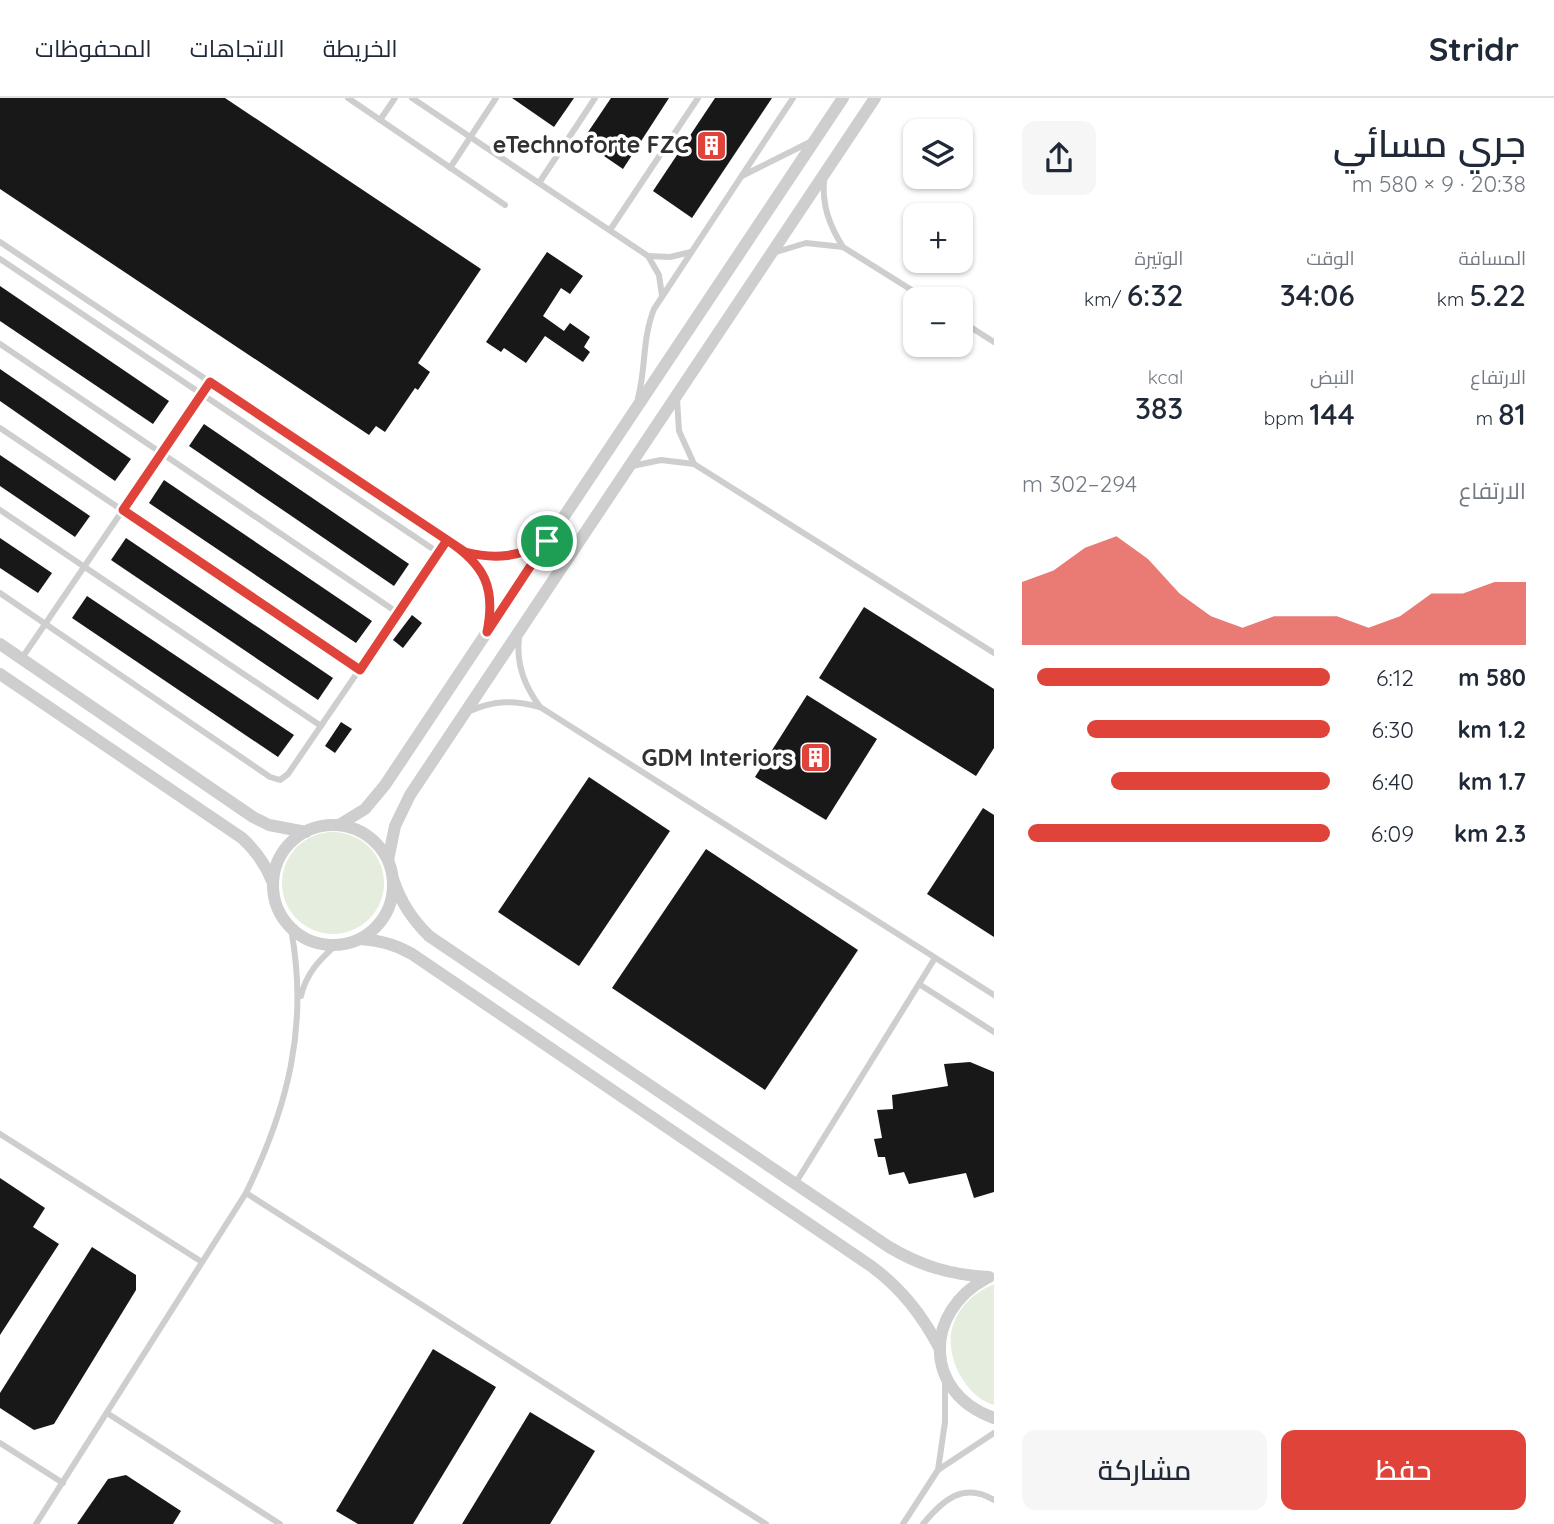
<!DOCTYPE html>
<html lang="ar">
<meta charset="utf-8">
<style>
:root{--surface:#fff;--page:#f6f6f7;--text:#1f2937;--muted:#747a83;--line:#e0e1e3;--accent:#e0433a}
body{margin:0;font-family:Quicksand,Cairo,sans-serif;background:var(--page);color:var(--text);direction:rtl;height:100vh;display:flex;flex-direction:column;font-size:26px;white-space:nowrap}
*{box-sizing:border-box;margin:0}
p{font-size:23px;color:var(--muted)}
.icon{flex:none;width:38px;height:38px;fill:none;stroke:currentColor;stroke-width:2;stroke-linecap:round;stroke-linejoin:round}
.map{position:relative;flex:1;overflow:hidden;direction:ltr}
.details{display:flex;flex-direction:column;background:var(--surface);width:560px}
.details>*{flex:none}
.controls{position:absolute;left:903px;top:21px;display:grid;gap:14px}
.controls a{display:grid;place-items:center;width:70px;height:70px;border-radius:14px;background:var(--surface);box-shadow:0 2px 5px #0004;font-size:35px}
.pin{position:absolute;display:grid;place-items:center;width:60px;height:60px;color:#fff;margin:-30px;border:4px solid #fff;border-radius:50%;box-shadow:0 2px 7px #0007}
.round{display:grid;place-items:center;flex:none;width:74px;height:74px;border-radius:14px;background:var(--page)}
.headline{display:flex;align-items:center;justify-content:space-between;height:119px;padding:0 28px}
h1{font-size:38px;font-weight:600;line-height:52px}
.stats{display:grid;grid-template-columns:repeat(3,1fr);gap:10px;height:119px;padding:7px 28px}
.stats div{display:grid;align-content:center}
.stats b{font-size:30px;font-weight:600}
.stats small{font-size:19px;font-weight:400}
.stats p{font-size:19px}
.chart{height:196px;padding:14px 28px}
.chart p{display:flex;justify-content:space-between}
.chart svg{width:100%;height:126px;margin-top:7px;fill:var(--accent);opacity:.7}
.action{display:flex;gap:14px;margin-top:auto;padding:14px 28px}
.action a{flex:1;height:80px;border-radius:14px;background:var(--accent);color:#fff;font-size:28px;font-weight:600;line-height:80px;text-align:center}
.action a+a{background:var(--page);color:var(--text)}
ul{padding:0 28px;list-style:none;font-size:23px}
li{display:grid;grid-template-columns:112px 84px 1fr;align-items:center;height:52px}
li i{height:18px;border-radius:9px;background:var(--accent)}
header{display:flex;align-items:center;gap:42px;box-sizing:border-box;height:98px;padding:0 35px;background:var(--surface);border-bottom:2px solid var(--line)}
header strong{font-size:33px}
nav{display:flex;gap:38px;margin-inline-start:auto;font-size:24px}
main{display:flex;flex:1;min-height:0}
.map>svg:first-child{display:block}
.green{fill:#e5eddf}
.building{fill:#181818}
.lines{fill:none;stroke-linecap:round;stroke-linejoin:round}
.service{stroke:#cecece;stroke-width:6}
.minor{stroke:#cecece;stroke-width:12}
.route-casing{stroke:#fff;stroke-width:14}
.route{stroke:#e0433a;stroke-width:9}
.labels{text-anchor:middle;stroke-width:7;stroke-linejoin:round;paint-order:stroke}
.poi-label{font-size:23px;font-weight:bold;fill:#313131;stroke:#fff;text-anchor:end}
</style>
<header>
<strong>Stridr</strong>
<nav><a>الخريطة</a><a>الاتجاهات</a><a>المحفوظات</a></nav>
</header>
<main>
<section class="details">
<div class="headline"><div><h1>جري مسائي</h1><p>20:38 · 9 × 580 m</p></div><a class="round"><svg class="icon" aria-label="share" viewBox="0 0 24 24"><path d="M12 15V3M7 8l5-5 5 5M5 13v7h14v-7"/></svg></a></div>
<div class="stats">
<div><p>المسافة</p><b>5.22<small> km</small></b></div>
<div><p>الوقت</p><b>34:06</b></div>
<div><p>الوتيرة</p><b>6:32<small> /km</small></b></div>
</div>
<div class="stats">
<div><p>الارتفاع</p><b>81<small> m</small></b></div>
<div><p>النبض</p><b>144<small> bpm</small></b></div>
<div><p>kcal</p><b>383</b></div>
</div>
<div class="chart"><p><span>الارتفاع</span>294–302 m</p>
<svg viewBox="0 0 160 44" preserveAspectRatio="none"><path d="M0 44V22L10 18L20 10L30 6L40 14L50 26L60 34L70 38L80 34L90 34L100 34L110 38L120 34L130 26L140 26L150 22L160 22V44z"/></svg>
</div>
<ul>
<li><b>580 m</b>6:12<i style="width:95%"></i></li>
<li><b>1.2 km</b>6:30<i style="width:79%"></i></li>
<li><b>1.7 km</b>6:40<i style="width:71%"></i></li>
<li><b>2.3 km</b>6:09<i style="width:98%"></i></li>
</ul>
<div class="action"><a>حفظ</a><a>مشاركة</a></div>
</section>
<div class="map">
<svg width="994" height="1426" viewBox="0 0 994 1426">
<rect width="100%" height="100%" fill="#fff"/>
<g class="green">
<circle cx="333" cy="785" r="51"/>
<path d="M994,1186V1307C965,1299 943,1256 953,1227C960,1207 975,1194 994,1186Z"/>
</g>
<g class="building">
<path d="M0,0H225L481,171L418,265L430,274L418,292L415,290L385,334L376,328L369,337L0,91Z"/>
<path d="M512,0H574L554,29Z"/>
<path d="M611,0H669L623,71L582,43Z"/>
<path d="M715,0H772L692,120L653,93Z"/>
<path d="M547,154L583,178L570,196L561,190L543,218L564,233L570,225L590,239L584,249L590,254L583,264L545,238L526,265L504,250L501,254L486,244Z"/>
<path d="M0,188L169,303L153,326L0,223Z"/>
<path d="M0,271L131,361L115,383L0,303Z"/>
<path d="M204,326L409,466L394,488L189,348Z"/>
<path d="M0,357L90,418L75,439L0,388Z"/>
<path d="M164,382L372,523L356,545L149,405Z"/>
<path d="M0,440L52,475L38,495L0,470Z"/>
<path d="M126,440L333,580L318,602L111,462Z"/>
<path d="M87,498L294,637L278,659L72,520Z"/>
<path d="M864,509L994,591V650L976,678L819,580Z"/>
<path d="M412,517L422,525L403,550L393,542Z"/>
<path d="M807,597L877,641L826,722L755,679Z"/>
<path d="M341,624L352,631L335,655L325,648Z"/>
<path d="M589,679L670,733L579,868L498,814Z"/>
<path d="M983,710L994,717V839L927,796Z"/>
<path d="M706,751L858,852L765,992L612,890Z"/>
<path d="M970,964L994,974V1094L974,1100L966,1075L909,1086L904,1074L889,1077L885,1059H878L874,1041L882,1040L877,1012L893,1011L892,997L948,988L944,966Z"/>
<path d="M0,1080L45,1110L33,1129L59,1146L0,1237Z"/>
<path d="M92,1149L136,1177V1192L54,1326L34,1332L0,1310V1295Z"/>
<path d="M433,1251L496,1289L413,1426H358L336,1413Z"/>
<path d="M530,1314L595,1353L550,1426H462Z"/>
<path d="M126,1377L181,1413L173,1426H77L108,1381Z"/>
</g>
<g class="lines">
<g class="service">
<path d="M348,0L505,107"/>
<path d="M412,0L648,158L659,177L662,198"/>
<path d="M380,22L395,0"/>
<path d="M450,70L496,0"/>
<path d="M742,78L810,44"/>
<path d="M824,82C822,107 829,127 843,149"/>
<path d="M539,85L595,0"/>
<path d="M610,132L698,0"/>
<path d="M0,144L465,454C484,475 495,496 488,526"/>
<path d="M773,155L806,145L843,149L926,201"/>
<path d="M648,158L670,159L691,154"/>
<path d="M0,161L439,455"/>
<path d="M961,223L994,244"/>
<path d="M0,246L398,515"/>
<path d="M638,300C646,271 642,241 654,211L793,0"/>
<path d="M677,301L679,333L694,366"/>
<path d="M0,330L360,572"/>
<path d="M632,368L661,362L694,366L994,555"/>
<path d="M0,412L321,628"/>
<path d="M466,454C494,461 517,460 543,446"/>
<path d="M0,495L270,679L280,682L288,676L448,442"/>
<path d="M519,539C516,566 524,587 540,609"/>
<path d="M22,560L210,284"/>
<path d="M470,613C494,602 515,602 540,609L994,897"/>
<path d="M919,886L994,934"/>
<path d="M301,898C306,876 319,862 335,848"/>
<path d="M0,1036L202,1164"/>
<path d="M795,1086L935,860"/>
<path d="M246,1095L766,1426"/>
<path d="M107,1315L280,1426"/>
<path d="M0,1345L63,1385"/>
<path d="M938,1372L994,1335"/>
<path d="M36,1426L246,1095C288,1009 309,927 291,831"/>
<path d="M903,1426L938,1372L945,1324V1282"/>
<path d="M923,1426C942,1403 963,1383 994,1402"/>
</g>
<g class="minor">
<path d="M0,546L253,719L269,727L306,734"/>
<path d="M0,576L242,740C256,753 265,765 272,783"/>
<path d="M339,727L365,711L385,687L843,0"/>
<circle cx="333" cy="787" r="60"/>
<path d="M388,762L395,728L410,697L875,0"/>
<path d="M393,781C401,804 411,820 429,838L889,1149C921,1168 951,1177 989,1179"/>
<path d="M360,841C380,842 395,846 412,856L871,1168C902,1191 922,1217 940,1251"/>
<path d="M987,1180C923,1214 923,1295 994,1320"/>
</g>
</g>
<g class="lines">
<defs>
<path id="route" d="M547,443C519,459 496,462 465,454L210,284L123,412L360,572L447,442C485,467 496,490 487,534L547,443"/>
</defs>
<use href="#route" class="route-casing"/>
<use href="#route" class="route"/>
</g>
<defs>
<symbol id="building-square" viewBox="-11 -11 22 22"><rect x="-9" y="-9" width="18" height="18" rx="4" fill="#e0433a" stroke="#fff"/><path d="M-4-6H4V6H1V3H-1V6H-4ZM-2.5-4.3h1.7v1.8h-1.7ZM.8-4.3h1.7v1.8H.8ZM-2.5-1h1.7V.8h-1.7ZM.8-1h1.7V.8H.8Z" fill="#fff"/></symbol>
</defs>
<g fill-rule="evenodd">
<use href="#building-square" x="694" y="30" width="35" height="35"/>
<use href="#building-square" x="798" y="642" width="35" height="35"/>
</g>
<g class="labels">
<g class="poi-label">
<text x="689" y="55">eTechnoforte FZC</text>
<text x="793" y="668">GDM Interiors</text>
</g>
</g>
</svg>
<div class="controls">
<a><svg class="icon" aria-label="layers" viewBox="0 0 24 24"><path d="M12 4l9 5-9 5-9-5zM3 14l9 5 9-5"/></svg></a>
<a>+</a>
<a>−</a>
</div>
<div class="pin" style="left:547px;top:443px;background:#1e9e55"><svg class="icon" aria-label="arrive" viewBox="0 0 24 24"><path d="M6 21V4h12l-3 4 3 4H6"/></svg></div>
</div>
</main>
